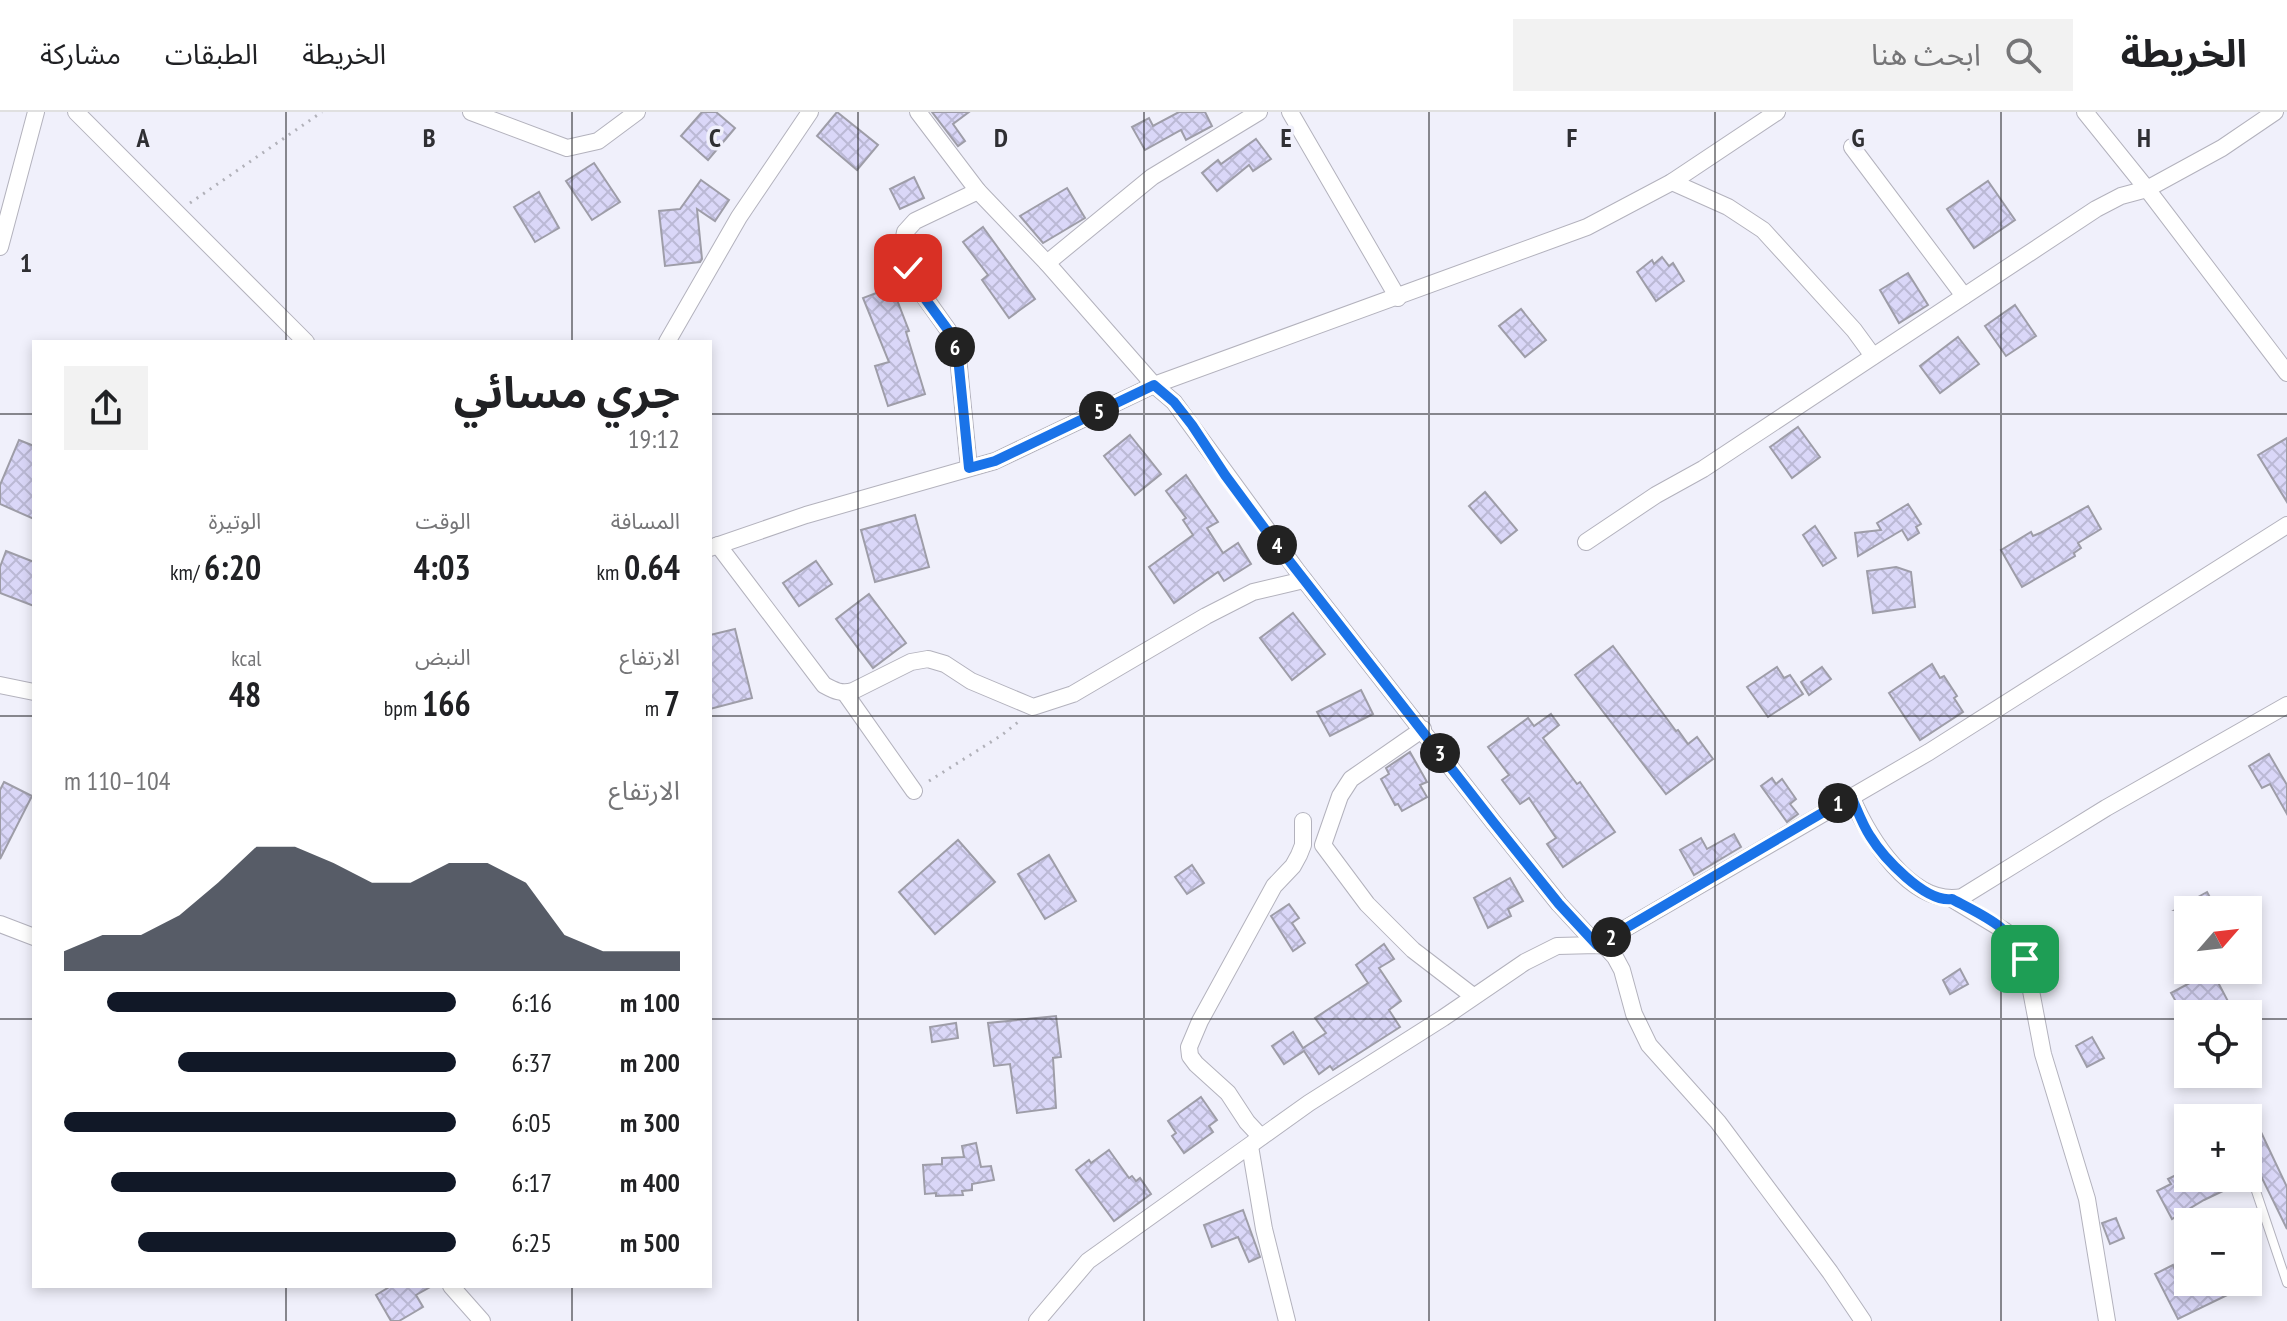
<!DOCTYPE html>
<html lang="ar">
<meta charset="utf-8">
<style>
:root{--surface:#fff;--page:#f2f2f2;--text:#202124;--muted:#757577;--line:#e0e0e0;--accent:#111827}
body{margin:0;font-family:"PT Sans Narrow","Noto Sans Arabic",sans-serif;background:var(--page);color:var(--text);direction:rtl;height:100vh;display:flex;flex-direction:column;font-size:30px;white-space:nowrap}
*{box-sizing:border-box;margin:0}
p{font-size:26px;color:var(--muted)}
.icon{flex:none;width:44px;height:44px;fill:none;stroke:currentColor;stroke-width:2;stroke-linecap:round;stroke-linejoin:round}
.map{position:relative;flex:1;overflow:hidden;direction:ltr}
.details{position:absolute;left:32px;top:228px;width:680px;height:948px;display:flex;flex-direction:column;background:var(--surface);border-radius:0px;box-shadow:0 4px 12px #0003;direction:rtl}
.details>*{flex:none}
.needle{width:52px;rotate:62deg}
.fabs{position:absolute;left:2174px;top:784px;display:grid;gap:16px}
.fabs a{display:grid;place-items:center;width:88px;height:88px;border-radius:0px;background:var(--surface);box-shadow:0 4px 12px #0003;font-size:40px}
.pin{position:absolute;display:grid;place-items:center;width:68px;height:68px;color:#fff;margin:-34px;border-radius:16px;box-shadow:0 4px 12px #0006}
.km{position:absolute;width:40px;height:40px;margin:-20px;border-radius:50%;background:#222;color:#fff;font-size:22px;line-height:40px;text-align:center}
.round{display:grid;place-items:center;flex:none;width:84px;height:84px;border-radius:0px;background:var(--page)}
.head{display:flex;align-items:center;justify-content:space-between;height:136px;padding:0 32px}
h1{font-size:44px;font-weight:700;line-height:60px}
.metrics{display:grid;grid-template-columns:repeat(3,1fr);gap:12px;height:136px;padding:8px 32px}
.metrics div{display:grid;align-content:center}
.metrics b{font-size:34px;font-weight:700}
.metrics small{font-size:22px;font-weight:400}
.metrics p{font-size:22px}
.chart{height:224px;padding:16px 32px}
.chart p{display:flex;justify-content:space-between}
.chart svg{width:100%;height:144px;margin-top:8px;fill:var(--accent);opacity:.7}
ul{padding:0 32px;list-style:none;font-size:26px}
li{display:grid;grid-template-columns:128px 96px 1fr;align-items:center;height:60px}
li i{height:20px;border-radius:10px;background:var(--accent)}
header{display:flex;align-items:center;gap:48px;box-sizing:border-box;height:112px;padding:0 40px;background:var(--surface);border-bottom:2px solid var(--line)}
header strong{font-size:38px}
nav{display:flex;gap:44px;margin-inline-start:auto;font-size:28px}
.search{width:560px;height:72px;background:var(--page);display:flex;align-items:center;gap:20px;box-sizing:border-box;padding:0 28px;border-radius:0px;color:var(--muted);font-size:30px}
.map>svg:first-child{display:block}
.building{fill:url(#building-cross-hatch);stroke:#9e9da8;stroke-width:2}
.lines{fill:none;stroke-linecap:round;stroke-linejoin:round}
.service-casing{stroke:#b3b2bd;stroke-width:10}
.minor-casing{stroke:#b3b2bd;stroke-width:18}
.path{stroke:#b1b1b9;stroke-width:3;stroke-dasharray:2 6;stroke-linecap:butt}
.service{stroke:#fff;stroke-width:8}
.minor{stroke:#fff;stroke-width:16}
.route-casing{stroke:#fff;stroke-width:16}
.route{stroke:#1a73e8;stroke-width:10}
.grid{fill:none;stroke:#2f2f33;stroke-width:2;stroke-opacity:0.55}
.grid-label{font-size:26px;text-anchor:middle;font-weight:bold;fill:#2f2f33;stroke:#f0f0fb;stroke-width:7;stroke-linejoin:round;paint-order:stroke}
</style>
<header>
<strong>الخريطة</strong>
<div class="search"><svg class="icon" aria-label="search" viewBox="0 0 24 24"><circle cx="10" cy="10" r="6"/><path d="M15 15l6 6"/></svg>ابحث هنا</div>
<nav><a>الخريطة</a><a>الطبقات</a><a>مشاركة</a></nav>
</header>
<div class="map">
<svg width="2287" height="1209" viewBox="0 0 2287 1209">
<defs>
<pattern id="building-cross-hatch" width="8" height="8" patternUnits="userSpaceOnUse" patternTransform="scale(2)"><rect width="8" height="8" fill="#dad7f8"/><path d="M0 0l8 8M0 8l8-8" fill="none" stroke="#bbb9d5"/></pattern>
</defs>
<rect width="100%" height="100%" fill="#f0f0fb"/>
<g class="building">
<path d="M702,0H716L735,16L708,48L681,24Z"/>
<path d="M837,0L878,33L857,58L817,24Z"/>
<path d="M932,0H969L953,12L965,29L958,34Z"/>
<path d="M1179,0H1205L1212,14L1186,28L1181,18L1145,38L1132,15L1149,6L1153,14Z"/>
<path d="M1256,27L1271,47L1253,59L1249,53L1217,79L1202,61L1218,48L1221,52Z"/>
<path d="M594,51L620,90L592,108L566,69Z"/>
<path d="M914,65L924,86L900,97L890,77Z"/>
<path d="M701,68L729,88L715,109L697,97L702,147L700,150L665,154L659,99L680,97Z"/>
<path d="M1988,69L2015,108L1974,136L1947,97Z"/>
<path d="M1067,76L1085,106L1043,131L1020,104Z"/>
<path d="M539,80L559,116L535,130L514,95Z"/>
<path d="M983,115L1035,187L1009,206L982,168L988,163L963,130Z"/>
<path d="M1662,145L1669,154L1673,151L1684,169L1656,189L1637,160L1652,148L1654,152Z"/>
<path d="M1908,161L1928,193L1899,211L1880,178Z"/>
<path d="M892,175L909,219L906,220L925,282L888,294L875,254L889,250L863,186Z"/>
<path d="M2015,193L2036,224L2006,244L1985,214Z"/>
<path d="M1521,197L1546,228L1525,245L1499,214Z"/>
<path d="M1958,225L1979,252L1940,281L1920,254Z"/>
<path d="M1798,315L1820,345L1792,366L1770,335Z"/>
<path d="M1130,323L1161,362L1135,383L1104,344Z"/>
<path d="M2287,326V390L2258,343Z"/>
<path d="M19,328L34,334V407L0,392V373Z"/>
<path d="M1186,363L1218,410L1207,416L1223,441L1238,431L1251,452L1224,469L1218,460L1174,491L1149,455L1193,423L1183,408L1186,406L1166,379Z"/>
<path d="M1485,380L1517,418L1501,431L1469,394Z"/>
<path d="M1908,392L1921,412L1916,415L1919,421L1908,428L1902,418L1858,444L1855,421L1881,418L1877,411Z"/>
<path d="M2088,394L2101,417L2078,431L2081,436L2074,441L2075,444L2022,475L2001,438L2031,420L2033,424L2040,421Z"/>
<path d="M915,403L929,455L875,470L861,418Z"/>
<path d="M1815,414L1836,446L1823,454L1803,423Z"/>
<path d="M6,439L34,450V494L0,481V455Z"/>
<path d="M816,449L832,472L799,494L783,471Z"/>
<path d="M1896,455L1911,460L1915,495L1873,501L1867,459Z"/>
<path d="M869,482L906,531L873,556L836,507Z"/>
<path d="M1293,501L1325,542L1292,568L1260,526Z"/>
<path d="M735,517L752,586L710,597V523Z"/>
<path d="M1613,534L1676,619L1678,618L1688,632L1697,625L1713,647L1666,682L1575,563Z"/>
<path d="M1932,552L1940,566L1944,564L1957,584L1954,586L1963,600L1920,628L1889,581Z"/>
<path d="M1777,555L1784,566L1790,563L1803,582L1768,605L1747,575Z"/>
<path d="M1822,555L1831,567L1809,583L1801,570Z"/>
<path d="M1361,578L1373,602L1330,624L1317,600Z"/>
<path d="M1551,602L1559,613L1543,626L1577,672L1580,670L1615,720L1563,755L1547,732L1556,726L1529,686L1520,692L1502,668L1509,663L1488,635L1528,606L1534,614Z"/>
<path d="M1410,640L1427,670L1420,673L1427,685L1402,699L1398,692L1395,693L1381,667L1389,662L1386,656Z"/>
<path d="M2269,642L2287,673V702L2270,672L2262,676L2249,654Z"/>
<path d="M1772,666L1776,672L1782,667L1796,687L1790,692L1798,702L1787,710L1761,674Z"/>
<path d="M4,670L32,684L0,747V678Z"/>
<path d="M1734,722L1741,735L1694,763L1680,738L1701,726L1707,737Z"/>
<path d="M958,728L995,770L935,822L899,780Z"/>
<path d="M1049,743L1076,789L1045,807L1018,762Z"/>
<path d="M1192,753L1204,771L1187,782L1175,765Z"/>
<path d="M1510,766L1523,789L1508,797L1511,804L1488,816L1474,786Z"/>
<path d="M2207,780L2217,798H2175Z"/>
<path d="M1289,792L1299,806L1292,811L1305,831L1293,839L1271,804Z"/>
<path d="M1384,832L1394,847L1379,856L1401,889L1389,898L1400,915L1333,958L1330,954L1319,962L1304,939L1284,952L1272,934L1293,920L1303,936L1326,921L1315,906L1368,871L1356,853Z"/>
<path d="M1960,857L1968,872L1950,882L1943,868Z"/>
<path d="M2212,859L2231,895L2218,902H2194L2192,897L2183,902L2171,881Z"/>
<path d="M1056,904L1061,945L1053,946L1056,996L1017,1001L1010,952L994,954L988,911Z"/>
<path d="M956,911L958,926L932,930L930,915Z"/>
<path d="M2092,925L2104,946L2087,955L2076,934Z"/>
<path d="M1201,985L1217,1008L1209,1014L1213,1020L1184,1041L1172,1024L1176,1021L1168,1009Z"/>
<path d="M2260,1018L2287,1075V1117L2261,1064L2248,1070V1067L2204,1088L2172,1107L2157,1079L2171,1072L2168,1067L2188,1057V1066H2248V1024Z"/>
<path d="M976,1031L981,1055L991,1054L994,1068L972,1072V1078L962,1079L963,1083L936,1084V1081L925,1082L923,1053L942,1052V1046L964,1045L962,1034Z"/>
<path d="M1109,1038L1129,1066L1132,1064L1136,1069L1140,1066L1151,1082L1114,1109L1076,1058L1089,1048L1091,1051Z"/>
<path d="M1243,1098L1260,1145L1249,1150L1238,1125L1212,1135L1204,1113Z"/>
<path d="M2116,1106L2124,1126L2110,1132L2102,1111Z"/>
<path d="M2173,1153L2176,1161L2188,1155V1170H2254L2178,1207L2155,1162Z"/>
<path d="M391,1174H432L416,1183L423,1195L399,1209H391L376,1183Z"/>
</g>
<g class="lines">
<defs>
<path id="service" d="M2255,1076L2287,1171"/>
<g id="minor">
<path d="M76,0L306,230"/>
<path d="M471,0L567,36L598,29L637,0"/>
<path d="M918,0L978,79L1047,151L1154,273L1174,290L1298,460L1494,711L1559,792L1597,833"/>
<path d="M1290,0L1398,186"/>
<path d="M2085,0L2147,77L2287,261"/>
<path d="M1852,35L1964,184"/>
<path d="M1672,70L1728,95L1763,118L1854,218L1873,244"/>
<path d="M0,135L36,0"/>
<path d="M1047,151L1152,65L1259,0"/>
<path d="M667,230L739,105L810,0"/>
<path d="M969,356L958,245L948,218L911,166L906,147L904,125L905,120L915,109L978,79"/>
<path d="M1586,430L1656,383L1703,357L2096,97L2121,84L2147,77L2222,36L2275,0"/>
<path d="M718,433L824,573C835,579 841,582 853,579L911,550L928,547L945,552L971,569L1033,595L1073,582L1206,504L1253,480L1304,468"/>
<path d="M710,436L806,403L995,349L1154,273L1587,115L1672,70L1777,0"/>
<path d="M0,573L34,580"/>
<path d="M845,581L914,679"/>
<path d="M1423,617L1351,667L1340,684L1323,733L1367,792L1413,838L1473,884"/>
<path d="M1851,684C1868,724 1910,795 1962,785L2106,696L2287,593"/>
<path d="M1952,787L2005,819L2017,829L2025,847L2043,942L2087,1087L2107,1209"/>
<path d="M0,812L34,825"/>
<path d="M1597,833L1929,640L2287,413"/>
<path d="M1261,1025L1247,1010L1228,981L1196,952L1190,944L1189,935L1200,909L1274,774L1293,754L1299,743L1303,733V709"/>
<path d="M1250,1034L1264,1117L1287,1209"/>
<path d="M451,1174L482,1209"/>
<path d="M1037,1209L1088,1149L1309,991L1443,906L1525,850L1557,834L1597,833L1605,834L1615,845L1622,858L1634,902L1649,933L1718,1010L1830,1160L1863,1209"/>
</g>
</defs>
<use href="#service" class="service-casing"/>
<use href="#minor" class="minor-casing"/>
<g class="path">
<path d="M190,91L322,0"/>
<path d="M929,669L1002,623L1022,607"/>
</g>
<use href="#service" class="service"/>
<use href="#minor" class="minor"/>
</g>
<g class="lines">
<defs>
<path id="route" d="M908,156L918,177L948,218L958,245L969,356L995,349L1154,273L1174,290L1192,313L1225,363L1273,428L1494,711L1559,792L1597,833L1851,684C1857,697 1862,712 1870,724C1883,745 1925,791 1952,787C1983,804 2009,813 2025,847"/>
</defs>
<use href="#route" class="route-casing"/>
<use href="#route" class="route"/>
</g>
<path class="grid" d="M286,0V230M572,0V230M858,0V1209M1144,0V1209M1429,0V1209M1715,0V1209M2001,0V1209M0,302H34M710,302H2287M0,604H34M710,604H2287M0,907H34M710,907H2188M2248,907H2287M286,1174V1209M572,1174V1209"/>
<g class="grid-label">
<text x="143" y="35">A</text>
<text x="429" y="35">B</text>
<text x="715" y="35">C</text>
<text x="1001" y="35">D</text>
<text x="1286" y="35">E</text>
<text x="1572" y="35">F</text>
<text x="1858" y="35">G</text>
<text x="2144" y="35">H</text>
<text x="26" y="160">1</text>
</g>
</svg>
<div class="fabs">
<a><svg class="needle" viewBox="-14 -14 28 28"><path d="M0-13l5 13h-10z" fill="#e53935"/><path d="M0 13l5-13h-10z" fill="#757577"/></svg></a>
<a><svg class="icon" aria-label="locate" viewBox="0 0 24 24"><circle cx="12" cy="12" r="6"/><path d="M12 2v4M12 18v4M2 12h4M18 12h4"/></svg></a>
<a>+</a>
<a>−</a>
</div>
<div class="pin" style="left:2025px;top:847px;background:#1e9e55"><svg class="icon" aria-label="arrive" viewBox="0 0 24 24"><path d="M6 21V4h12l-3 4 3 4H6"/></svg></div>
<div class="pin" style="left:908px;top:156px;background:#d93025"><svg class="icon" aria-label="check" viewBox="0 0 24 24"><path d="M5 12l5 5 9-10"/></svg></div>
<b class="km" style="left:1838px;top:691px">1</b>
<b class="km" style="left:1611px;top:825px">2</b>
<b class="km" style="left:1440px;top:641px">3</b>
<b class="km" style="left:1277px;top:433px">4</b>
<b class="km" style="left:1099px;top:299px">5</b>
<b class="km" style="left:955px;top:235px">6</b>
<section class="details">
<div class="head"><div><h1>جري مسائي</h1><p>19:12</p></div><a class="round"><svg class="icon" aria-label="share" viewBox="0 0 24 24"><path d="M12 15V3M7 8l5-5 5 5M5 13v7h14v-7"/></svg></a></div>
<div class="metrics">
<div><p>المسافة</p><b>0.64<small> km</small></b></div>
<div><p>الوقت</p><b>4:03</b></div>
<div><p>الوتيرة</p><b>6:20<small> /km</small></b></div>
</div>
<div class="metrics">
<div><p>الارتفاع</p><b>7<small> m</small></b></div>
<div><p>النبض</p><b>166<small> bpm</small></b></div>
<div><p>kcal</p><b>48</b></div>
</div>
<div class="chart"><p><span>الارتفاع</span>104–110 m</p>
<svg viewBox="0 0 160 44" preserveAspectRatio="none"><path d="M0 44V38L10 33L20 33L30 27L40 17L50 6L60 6L70 11L80 17L90 17L100 11L110 11L120 17L130 33L140 38L150 38L160 38V44z"/></svg>
</div>
<ul>
<li><b>100 m</b>6:16<i style="width:89%"></i></li>
<li><b>200 m</b>6:37<i style="width:71%"></i></li>
<li><b>300 m</b>6:05<i style="width:100%"></i></li>
<li><b>400 m</b>6:17<i style="width:88%"></i></li>
<li><b>500 m</b>6:25<i style="width:81%"></i></li>
</ul>
</section>
</div>
